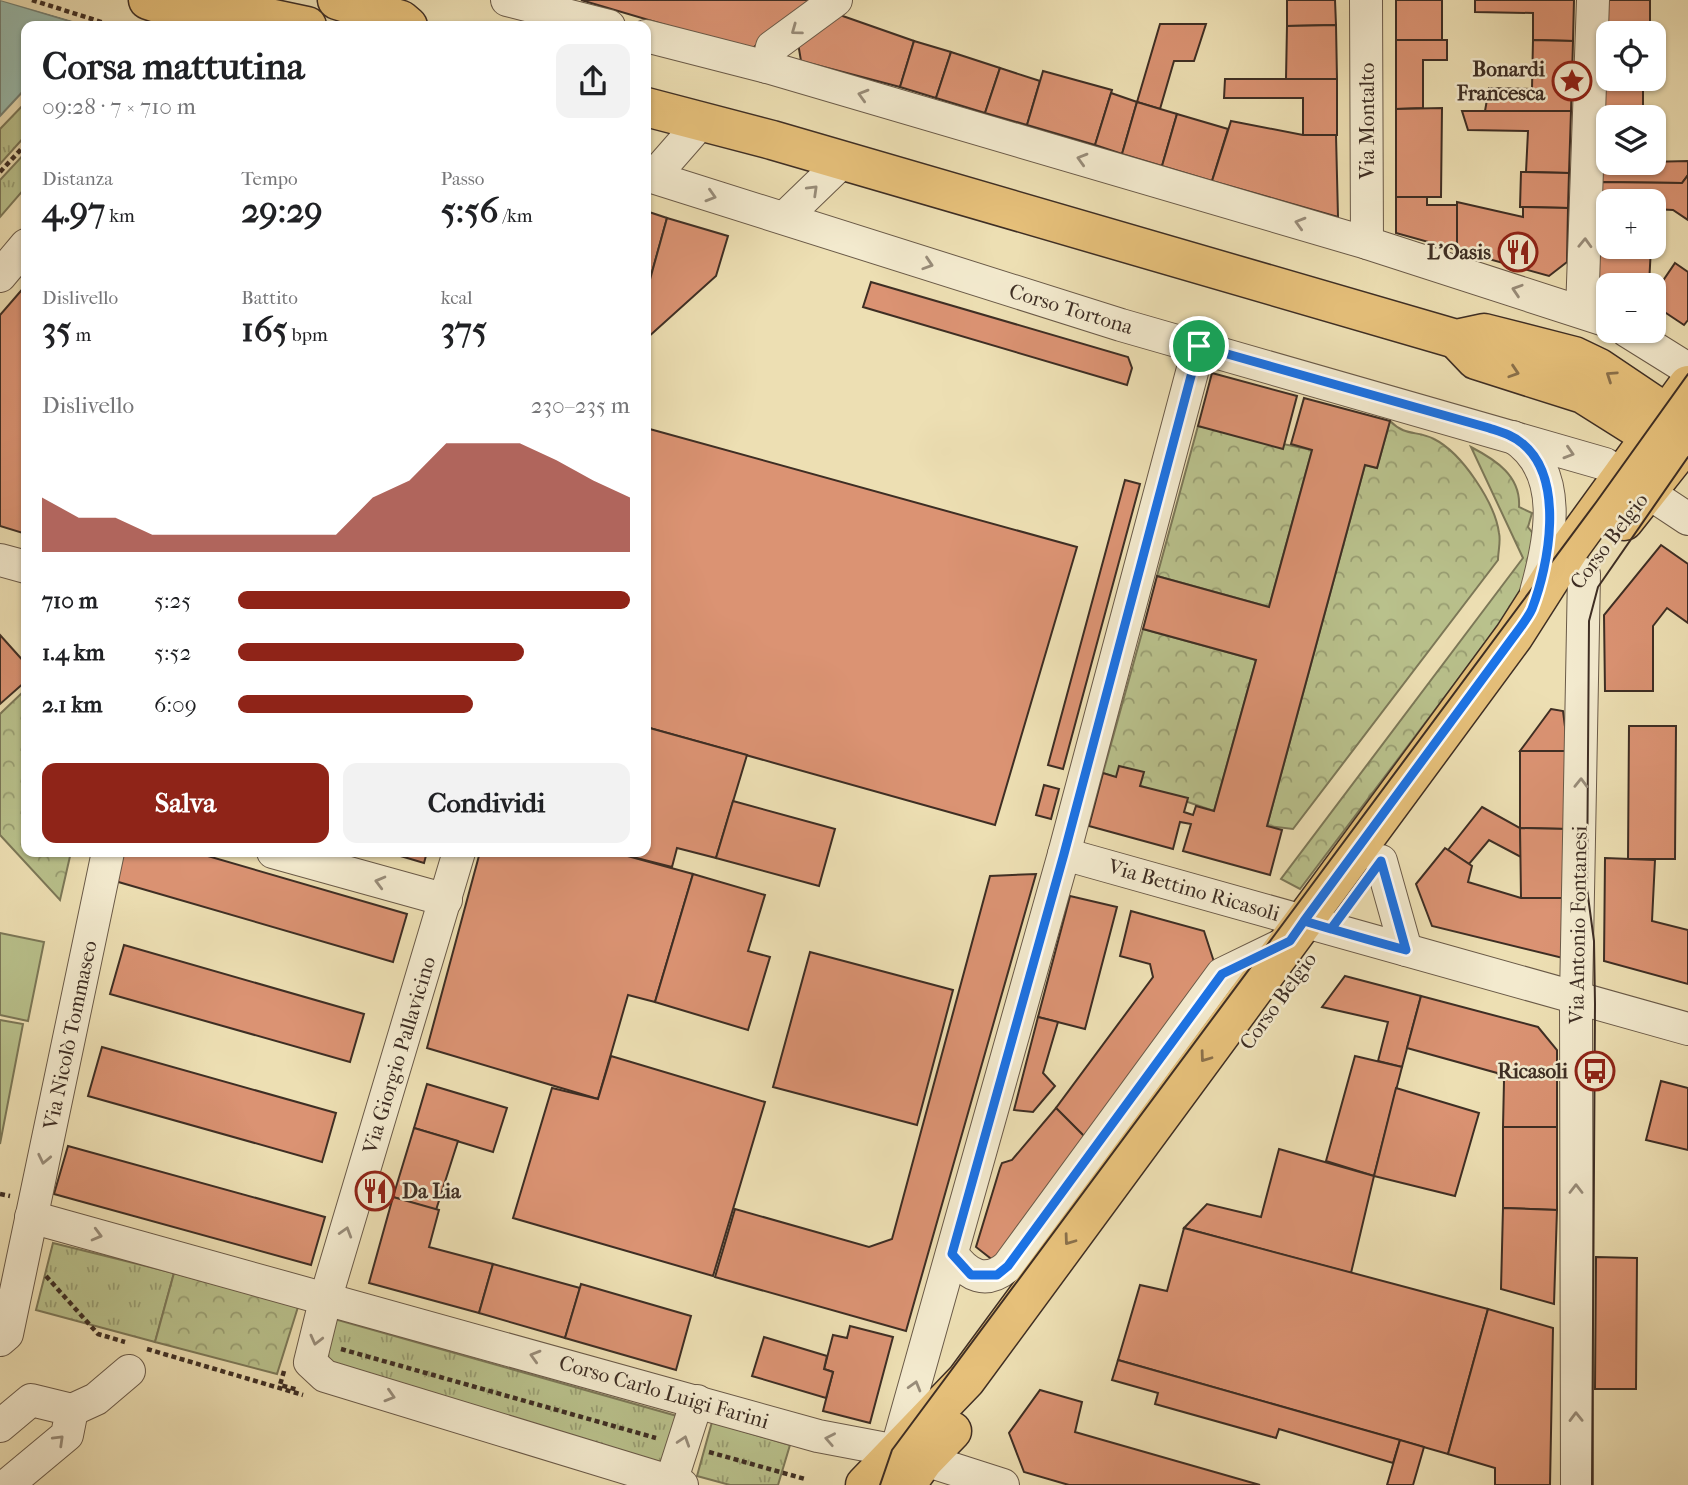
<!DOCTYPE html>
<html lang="it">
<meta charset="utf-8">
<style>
:root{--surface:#fff;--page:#f2f2f2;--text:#202124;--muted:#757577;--accent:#8f2418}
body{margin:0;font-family:"IM FELL French Canon",serif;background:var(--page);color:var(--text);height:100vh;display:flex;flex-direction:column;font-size:26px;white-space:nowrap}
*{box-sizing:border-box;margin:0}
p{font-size:23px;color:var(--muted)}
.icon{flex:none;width:38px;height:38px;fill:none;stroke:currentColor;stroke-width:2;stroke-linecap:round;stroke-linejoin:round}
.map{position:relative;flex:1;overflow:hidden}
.sheet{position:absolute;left:21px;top:21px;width:630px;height:836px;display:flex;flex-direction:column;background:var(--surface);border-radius:14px;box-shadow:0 2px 5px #0004}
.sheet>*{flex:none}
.controls{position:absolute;left:1596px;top:21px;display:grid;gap:14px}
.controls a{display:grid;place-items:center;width:70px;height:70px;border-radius:14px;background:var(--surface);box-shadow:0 2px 5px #0004;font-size:35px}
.pin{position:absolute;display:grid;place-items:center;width:60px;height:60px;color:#fff;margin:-30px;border:4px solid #fff;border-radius:50%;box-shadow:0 2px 7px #0007}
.round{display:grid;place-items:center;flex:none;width:74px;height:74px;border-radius:14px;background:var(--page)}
.summary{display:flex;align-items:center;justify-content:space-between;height:119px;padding:0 21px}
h1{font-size:38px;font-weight:800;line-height:52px}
.figures{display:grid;grid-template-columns:repeat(3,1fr);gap:10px;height:119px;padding:7px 21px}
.figures div{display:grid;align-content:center}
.figures b{font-size:35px;font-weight:800}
.figures small{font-size:19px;font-weight:400}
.figures p{font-size:19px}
.chart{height:196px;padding:14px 21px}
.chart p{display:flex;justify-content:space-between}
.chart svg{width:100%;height:126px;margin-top:7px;fill:var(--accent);opacity:.7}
.action{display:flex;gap:14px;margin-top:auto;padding:14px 21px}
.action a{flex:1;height:80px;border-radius:14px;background:var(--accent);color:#fff;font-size:28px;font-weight:800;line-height:80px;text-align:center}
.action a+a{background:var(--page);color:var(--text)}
ul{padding:0 21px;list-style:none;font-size:23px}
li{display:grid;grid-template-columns:112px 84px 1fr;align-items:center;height:52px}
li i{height:18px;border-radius:9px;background:var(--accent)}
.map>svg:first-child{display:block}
.grass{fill:url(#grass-tufts);stroke:#7c7858;stroke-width:2}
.forest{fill:url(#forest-crowns);stroke:#7c7858;stroke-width:2}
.garden{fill:#b9c18c;stroke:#7c7858;stroke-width:2}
.water{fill:#99bcae;stroke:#758377;stroke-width:2}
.pier{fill:#eddfb3}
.building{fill:#db9373;stroke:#3e2e24;stroke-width:2}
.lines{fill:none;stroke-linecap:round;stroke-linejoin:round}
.minor-casing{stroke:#6a5a48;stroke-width:34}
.major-casing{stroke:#3e2e24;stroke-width:41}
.path{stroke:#3e2e24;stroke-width:4.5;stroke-dasharray:5 3.5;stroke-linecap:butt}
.minor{stroke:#f3eace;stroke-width:32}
.major{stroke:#e6c07a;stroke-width:38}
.tram{stroke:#3e2e24;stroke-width:2}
.oneway{stroke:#988c79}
.oneway2{stroke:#8a704b}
.route-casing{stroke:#fff;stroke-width:14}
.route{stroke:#1a73e8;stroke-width:9}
.labels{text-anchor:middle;stroke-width:5;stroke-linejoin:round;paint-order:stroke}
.poi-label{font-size:21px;font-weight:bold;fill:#3e2e24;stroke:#f3eace;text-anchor:end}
.street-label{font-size:21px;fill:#3e2e24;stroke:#f3eace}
</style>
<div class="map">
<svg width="1688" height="1485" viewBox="0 0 1688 1485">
<defs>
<pattern id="grass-tufts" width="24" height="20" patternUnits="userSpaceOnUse" patternTransform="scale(1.75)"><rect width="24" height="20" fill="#b9c18c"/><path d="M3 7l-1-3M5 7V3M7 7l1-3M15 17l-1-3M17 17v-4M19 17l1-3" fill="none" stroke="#989d72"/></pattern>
<pattern id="forest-crowns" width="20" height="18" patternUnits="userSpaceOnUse" patternTransform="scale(1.75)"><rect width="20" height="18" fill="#b9c18c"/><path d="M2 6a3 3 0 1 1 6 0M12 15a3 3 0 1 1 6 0" fill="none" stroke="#989d72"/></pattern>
</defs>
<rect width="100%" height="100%" fill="#eddfb3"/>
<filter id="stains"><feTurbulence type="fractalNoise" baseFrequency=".00286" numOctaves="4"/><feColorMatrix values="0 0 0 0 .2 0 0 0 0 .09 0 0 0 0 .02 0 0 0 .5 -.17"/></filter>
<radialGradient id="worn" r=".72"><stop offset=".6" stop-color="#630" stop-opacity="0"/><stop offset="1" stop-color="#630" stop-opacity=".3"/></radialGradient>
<g class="grass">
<path d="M26,102V135L0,164V129Z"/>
<path d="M26,152V187L0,217V180Z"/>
<path d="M53,1243L174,1273L155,1342L36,1310Z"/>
<path d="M331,1318L677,1416L663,1467L317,1368Z"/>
<path d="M712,1422L790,1445L778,1485H730L697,1476Z"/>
</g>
<g class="forest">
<path d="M1390,421C1406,437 1417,430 1434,439C1462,453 1495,503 1499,533C1501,541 1498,552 1498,560L1293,829L1267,826L1365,465L1377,468Z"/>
<path d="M1198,426L1312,450L1269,607L1157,576Z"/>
<path d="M1471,447C1496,460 1521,476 1519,507L1532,513L1528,527L1535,536L1533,580L1300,889L1281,879L1523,558Z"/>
<path d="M1143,629L1256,660L1214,811L1103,773Z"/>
<path d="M26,689V852H71L60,900L0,835V714Z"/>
<path d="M174,1273L298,1307L277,1374L155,1342Z"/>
</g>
<g class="garden">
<path d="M0,933L44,942L28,1021L0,1015Z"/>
<path d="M0,1020L23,1024L0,1144Z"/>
</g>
<path class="water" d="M0,0L86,26H26V88L0,116Z"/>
<path class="pier" d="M0,0H115L91,26Z"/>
<g class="building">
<path d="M581,0H815L750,50Z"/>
<path d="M1287,0H1335L1336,25L1287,26Z"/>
<rect x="1396" y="0" width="46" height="40"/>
<path d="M1475,0H1574L1573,41L1533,40V13L1475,12Z"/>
<path d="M1603,0H1650V33H1608V79H1651V85H1643V117H1608V163L1688,161V175L1682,183L1600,182Z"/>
<path d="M837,14L914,41L900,87L801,61L798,43Z"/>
<path d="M1160,24H1206L1194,61H1174L1160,109L1137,102Z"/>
<path d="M1336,25L1337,79H1286L1287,26Z"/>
<path d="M1396,40H1447V60H1423V108L1396,109Z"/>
<path d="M1533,40L1573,41L1571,111H1485L1489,88L1532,89Z"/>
<path d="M914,41L951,52L936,98L900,87Z"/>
<path d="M951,52L1000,68L985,113L936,98Z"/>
<path d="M1000,68L1040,81L1027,125L985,113Z"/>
<path d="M1043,71L1112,90L1095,145L1027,125Z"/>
<path d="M1225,79H1337V135H1303V98H1224Z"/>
<path d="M1111,93L1137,102L1122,154L1095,145Z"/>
<path d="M1137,102L1177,114L1162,166L1122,154Z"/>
<path d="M1442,108L1441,197H1396V109Z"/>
<path d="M1462,111H1571L1569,173L1526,172L1528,131L1468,130Z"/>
<path d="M1177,114L1228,129L1212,181L1162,166Z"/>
<path d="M1231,121L1303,135H1336L1338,217L1212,181Z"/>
<path d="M1521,172L1569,173L1568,208L1520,207Z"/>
<path d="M1688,175V220L1673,210L1654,209V201H1608V247H1651L1649,285H1608V294H1598L1600,182L1682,183Z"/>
<path d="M1396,197H1427V205H1457V250L1396,233Z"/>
<path d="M1457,202L1523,217V207L1568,208L1567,262L1549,276L1457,250Z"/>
<path d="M646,211L667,218L646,294Z"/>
<path d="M667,218L728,236L716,276L646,339V294Z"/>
<path d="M1675,263L1688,272V320L1684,325L1654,305V294Z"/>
<path d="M871,282L1128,357L1132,368L1127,385L863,307Z"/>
<path d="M26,285V534L0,526V315Z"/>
<path d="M1212,373L1297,396L1283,449L1198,426Z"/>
<path d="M1304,398L1390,421L1377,468L1365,465L1267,826L1282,830L1270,875L1183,851L1191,824L1180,822L1173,849L1089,826L1103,773L1116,777L1119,766L1144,772L1140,786L1188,798L1184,812L1193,815L1196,806L1214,811L1256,660L1143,629L1157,576L1269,607L1312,450L1291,444Z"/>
<path d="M646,428L1077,547L995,825L646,727Z"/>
<path d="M1125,480L1140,484L1063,769L1048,765Z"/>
<path d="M1661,545L1688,564V623L1667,608L1653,626V691H1605L1604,615Z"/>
<path d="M0,635L26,664V681L0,704Z"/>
<path d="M1551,709L1563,711L1568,751H1520Z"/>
<path d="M1629,726H1676L1675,859H1628Z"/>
<path d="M646,727L747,755L716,858L677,848L672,867L613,852H646Z"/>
<path d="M1520,751H1568L1567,829L1520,828Z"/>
<path d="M1044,785L1059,789L1051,819L1036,815Z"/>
<path d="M733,801L835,829L819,886L716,858Z"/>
<path d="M1482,807L1520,828L1521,857L1489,840L1469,864L1448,850Z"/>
<path d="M1520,828L1567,829L1569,898H1521Z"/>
<path d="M1445,848L1472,866L1468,882L1521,898H1569L1567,959L1432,926L1416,884Z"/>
<path d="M123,852H194L407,914L393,962L115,881Z"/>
<path d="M387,852H427L424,863Z"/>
<path d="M480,852H613L693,874L655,1002L628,995L598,1099L427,1048Z"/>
<path d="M1605,858L1655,860L1652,921L1688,930V984L1604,961Z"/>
<path d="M693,874L765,895L748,951L770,957L748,1030L655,1002Z"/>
<path d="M1036,874L906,1331L715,1277L735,1209L869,1247L892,1239L990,876Z"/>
<path d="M1070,896L1117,907L1085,1029L1038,1017Z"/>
<path d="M1131,911L1204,931L1216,968L1090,1142L1056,1108L1153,977L1150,964L1120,956Z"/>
<path d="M124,945L364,1014L350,1062L110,994Z"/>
<path d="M810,952L953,990L917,1125L773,1087Z"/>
<path d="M1345,976L1421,996L1402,1067L1378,1061L1388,1022L1322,1007Z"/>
<path d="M1421,996L1538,1027L1557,1050V1127H1503L1504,1081L1497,1073L1407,1048Z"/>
<path d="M1038,1017L1058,1022L1043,1073L1055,1086L1033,1112L1014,1110Z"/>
<path d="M102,1047L336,1113L322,1162L88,1096Z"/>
<path d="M611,1056L765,1102L713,1276L513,1218L552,1088L598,1099Z"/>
<path d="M1355,1056L1402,1067L1374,1176L1326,1161Z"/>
<path d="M1661,1081L1688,1088V1150L1646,1140Z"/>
<path d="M427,1084L507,1108L493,1152L414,1128Z"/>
<path d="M1396,1088L1479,1113L1455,1196L1374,1176Z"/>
<path d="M1056,1108L1090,1142L999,1265L976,1247L1000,1168L1002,1163L1012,1160Z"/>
<path d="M1503,1127H1557V1210L1503,1208Z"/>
<path d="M414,1128L458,1141L436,1210L393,1197Z"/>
<path d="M68,1146L325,1217L311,1265L54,1194Z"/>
<path d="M1279,1149L1374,1176L1351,1273L1184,1228L1207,1204L1261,1217Z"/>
<path d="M393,1197L439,1210L429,1247L493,1264L479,1313L369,1283Z"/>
<path d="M1503,1208L1557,1210L1554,1304L1501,1289Z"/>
<path d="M1184,1228L1488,1309L1448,1454L1118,1360L1140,1285L1167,1291Z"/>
<path d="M1596,1257L1637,1258L1636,1389H1595Z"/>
<path d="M493,1264L580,1288L565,1338L479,1313Z"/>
<path d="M581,1284L691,1316L676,1370L565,1338Z"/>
<path d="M1488,1309L1553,1328L1550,1485H1495V1468L1448,1454Z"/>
<path d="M850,1326L893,1337L870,1423L823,1411L833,1372L824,1369L833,1335L847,1338Z"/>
<path d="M764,1337L827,1356L824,1369L833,1372L826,1398L752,1376Z"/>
<path d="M1118,1360L1400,1440L1393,1463L1279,1429L1276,1438L1155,1404L1158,1393L1112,1380Z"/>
<path d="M1040,1390L1082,1402L1075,1432L1260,1485H1069L1024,1472L1009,1433Z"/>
<path d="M1400,1440L1424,1447L1413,1485H1387Z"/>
</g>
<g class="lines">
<defs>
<g id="minor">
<path d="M507,0L609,26"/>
<path d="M1366,0L1367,243"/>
<path d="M646,36L767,67L1367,243L1608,321"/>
<path d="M767,67L772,47L836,0"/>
<path d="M646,175L1121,325L1605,464L1688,519"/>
<path d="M653,177L702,121"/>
<path d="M784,218L843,161"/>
<path d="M0,276L26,245"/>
<path d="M1582,311L1593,0"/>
<path d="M1627,331L1688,369"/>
<path d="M1513,437C1566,471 1550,542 1536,592"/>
<path d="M0,560L26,567"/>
<path d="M273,852L446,900"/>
<path d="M459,852L326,1297L310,1362L325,1376L682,1485"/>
<path d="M1064,854L1688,1029"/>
<path d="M1381,861L1406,950"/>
<path d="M31,1217L818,1436L897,1451L1003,1485"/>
<path d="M952,1254C968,1276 986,1285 1008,1266L1222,974L1290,941"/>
<path d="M0,1340L7,1334L108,852"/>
<path d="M72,1410L96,1399L129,1371"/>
<path d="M0,1426L31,1400L72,1410L67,1435L7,1485"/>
<path d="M895,1455L1064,854L1199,346"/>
<path d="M671,1482L697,1401"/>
<path d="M1577,1485L1576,998L1584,574"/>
</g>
<g id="major">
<path d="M148,0L169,7L231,10L307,26"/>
<path d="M337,0L401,20L408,26"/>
<path d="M646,107L772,140L1456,339L1484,333L1574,356L1599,368L1688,428"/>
<path d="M1456,339L1476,360L1583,394L1672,450"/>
<path d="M1624,521L1688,440"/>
<path d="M865,1485L966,1380L1514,636L1572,545L1688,385"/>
<path d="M906,1485L924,1460L952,1431"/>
</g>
</defs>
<use href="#minor" class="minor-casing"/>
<use href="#major" class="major-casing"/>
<g class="path">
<path d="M32,0L114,26"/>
<path d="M0,172L26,144"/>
<path d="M0,1194L10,1196"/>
<path d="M46,1276L98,1334L125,1342"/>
<path d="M147,1349L303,1395"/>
<path d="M341,1349L656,1438"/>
<path d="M284,1371L280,1385L298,1390"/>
<path d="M709,1452L805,1479"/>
</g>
<use href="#minor" class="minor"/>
<use href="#major" class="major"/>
<g class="tram">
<path d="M880,1485L892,1450L1597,501L1688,374"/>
<path d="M1592,1485L1595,1004L1594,941L1587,889L1589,621L1598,587L1688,457"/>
</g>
</g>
<defs><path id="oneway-chevron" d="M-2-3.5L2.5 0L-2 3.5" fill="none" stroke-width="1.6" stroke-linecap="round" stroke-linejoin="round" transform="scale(1.75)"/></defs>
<g class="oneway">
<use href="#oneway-chevron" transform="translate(796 30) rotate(144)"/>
<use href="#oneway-chevron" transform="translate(863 95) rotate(-164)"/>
<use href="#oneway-chevron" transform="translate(1082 159) rotate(-164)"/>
<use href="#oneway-chevron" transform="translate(813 190) rotate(-44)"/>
<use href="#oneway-chevron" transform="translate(711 196) rotate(17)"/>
<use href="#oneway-chevron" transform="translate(1300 223) rotate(-164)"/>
<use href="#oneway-chevron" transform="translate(1585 243) rotate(-88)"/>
<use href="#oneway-chevron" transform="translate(928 264) rotate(18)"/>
<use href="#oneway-chevron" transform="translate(1517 290) rotate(-162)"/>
<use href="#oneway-chevron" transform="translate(1569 453) rotate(17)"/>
<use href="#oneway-chevron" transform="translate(1581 783) rotate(-89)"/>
<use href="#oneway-chevron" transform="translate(380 882) rotate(-165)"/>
<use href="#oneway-chevron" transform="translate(44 1159) rotate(102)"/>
<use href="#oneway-chevron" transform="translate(1576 1189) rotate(-90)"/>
<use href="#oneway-chevron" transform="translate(346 1232) rotate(-73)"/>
<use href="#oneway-chevron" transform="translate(97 1235) rotate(15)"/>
<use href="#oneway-chevron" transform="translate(316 1340) rotate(104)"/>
<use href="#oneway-chevron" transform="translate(535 1356) rotate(-164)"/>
<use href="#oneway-chevron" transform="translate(915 1386) rotate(-74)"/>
<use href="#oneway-chevron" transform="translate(390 1396) rotate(17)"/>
<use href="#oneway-chevron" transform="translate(1576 1417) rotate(-91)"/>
<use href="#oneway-chevron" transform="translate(830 1439) rotate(-169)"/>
<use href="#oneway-chevron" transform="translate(59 1440) rotate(-44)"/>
<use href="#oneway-chevron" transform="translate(684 1441) rotate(-72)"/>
</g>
<g class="oneway2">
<use href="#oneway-chevron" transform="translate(1514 372) rotate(18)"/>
<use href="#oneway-chevron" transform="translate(1611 376) rotate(-146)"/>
<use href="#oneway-chevron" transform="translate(1205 1057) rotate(126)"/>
<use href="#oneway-chevron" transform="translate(1069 1240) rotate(126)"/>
</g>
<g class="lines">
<defs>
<path id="route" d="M1199,346L1064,854L952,1254L971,1275H997L1008,1266L1222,974L1290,941L1304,921L1331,929L1381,861L1406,950C1372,941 1338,931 1304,921L1514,636C1520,628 1528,618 1532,609C1549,565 1565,479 1523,444C1513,435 1501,432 1489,428L1199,346"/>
</defs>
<use href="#route" class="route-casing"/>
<use href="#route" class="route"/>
</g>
<defs>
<symbol id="sight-ring" viewBox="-11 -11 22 22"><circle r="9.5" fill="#f3eace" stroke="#8f2418" stroke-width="1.5"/><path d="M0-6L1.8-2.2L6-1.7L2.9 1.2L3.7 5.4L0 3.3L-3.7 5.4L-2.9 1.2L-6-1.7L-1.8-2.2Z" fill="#8f2418"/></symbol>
<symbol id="restaurant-ring" viewBox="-11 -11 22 22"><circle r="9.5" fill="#f3eace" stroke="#8f2418" stroke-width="1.5"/><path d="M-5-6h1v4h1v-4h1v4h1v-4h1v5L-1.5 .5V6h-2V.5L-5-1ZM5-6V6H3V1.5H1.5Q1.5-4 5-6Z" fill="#8f2418"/></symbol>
<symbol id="bus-ring" viewBox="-11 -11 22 22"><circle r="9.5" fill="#f3eace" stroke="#8f2418" stroke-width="1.5"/><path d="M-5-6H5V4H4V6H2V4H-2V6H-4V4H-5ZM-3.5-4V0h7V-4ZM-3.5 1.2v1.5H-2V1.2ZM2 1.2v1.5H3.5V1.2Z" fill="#8f2418"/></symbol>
</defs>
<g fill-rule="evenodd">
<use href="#sight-ring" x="1550" y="59" width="44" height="44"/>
<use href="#restaurant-ring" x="1496" y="230" width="44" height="44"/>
<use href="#bus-ring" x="1573" y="1049" width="44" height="44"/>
<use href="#restaurant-ring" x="353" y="1169" width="44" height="44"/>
</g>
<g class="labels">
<g class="poi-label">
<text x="1545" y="76">Bonardi<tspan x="1545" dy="24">Francesca</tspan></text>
<text x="1491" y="259">L'Oasis</text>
<text x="1568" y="1078">Ricasoli</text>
<text x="402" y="1198" text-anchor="start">Da Lia</text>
</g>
<g class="street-label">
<text transform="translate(1367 121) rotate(-90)" y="7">Via Montalto</text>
<text transform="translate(1071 309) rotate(17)" y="7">Corso Tortona</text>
<text transform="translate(1609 541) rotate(-53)" y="7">Corso Belgio</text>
<text transform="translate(1194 890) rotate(16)" y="7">Via Bettino Ricasoli</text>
<text transform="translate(1578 925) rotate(-89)" y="7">Via Antonio Fontanesi</text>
<text transform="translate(1278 1001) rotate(-54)" y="7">Corso Belgio</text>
<text transform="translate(70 1035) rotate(-78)" y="7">Via Nicolò Tommaseo</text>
<text transform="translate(399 1055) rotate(-73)" y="7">Via Giorgio Pallavicino</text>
<text transform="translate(664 1392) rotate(16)" y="7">Corso Carlo Luigi Farini</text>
</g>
</g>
<rect width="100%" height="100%" filter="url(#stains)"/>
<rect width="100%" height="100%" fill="url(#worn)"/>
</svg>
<div class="controls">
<a><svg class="icon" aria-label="locate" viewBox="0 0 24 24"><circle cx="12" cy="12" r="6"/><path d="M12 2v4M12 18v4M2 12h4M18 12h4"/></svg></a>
<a><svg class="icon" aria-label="layers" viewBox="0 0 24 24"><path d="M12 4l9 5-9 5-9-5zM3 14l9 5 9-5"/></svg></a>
<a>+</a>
<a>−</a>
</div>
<div class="pin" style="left:1199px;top:346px;background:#1e9e55"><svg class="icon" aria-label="arrive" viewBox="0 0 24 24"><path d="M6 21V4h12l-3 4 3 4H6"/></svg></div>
<section class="sheet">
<div class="summary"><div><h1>Corsa mattutina</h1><p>09:28 · 7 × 710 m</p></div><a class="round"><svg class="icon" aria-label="share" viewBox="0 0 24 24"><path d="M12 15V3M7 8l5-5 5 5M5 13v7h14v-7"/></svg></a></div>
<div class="figures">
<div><p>Distanza</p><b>4.97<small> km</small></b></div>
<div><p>Tempo</p><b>29:29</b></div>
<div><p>Passo</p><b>5:56<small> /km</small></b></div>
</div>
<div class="figures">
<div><p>Dislivello</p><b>35<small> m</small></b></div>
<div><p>Battito</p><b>165<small> bpm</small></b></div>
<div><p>kcal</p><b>375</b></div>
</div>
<div class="chart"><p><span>Dislivello</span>230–235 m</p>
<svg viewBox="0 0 160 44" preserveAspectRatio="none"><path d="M0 44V25L10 32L20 32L30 38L40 38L50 38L60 38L70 38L80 38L90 25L100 19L110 6L120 6L130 6L140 12L150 19L160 25V44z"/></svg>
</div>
<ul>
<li><b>710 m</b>5:25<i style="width:100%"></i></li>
<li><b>1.4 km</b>5:52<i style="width:73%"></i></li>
<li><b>2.1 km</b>6:09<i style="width:60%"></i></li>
</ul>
<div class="action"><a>Salva</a><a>Condividi</a></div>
</section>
</div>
